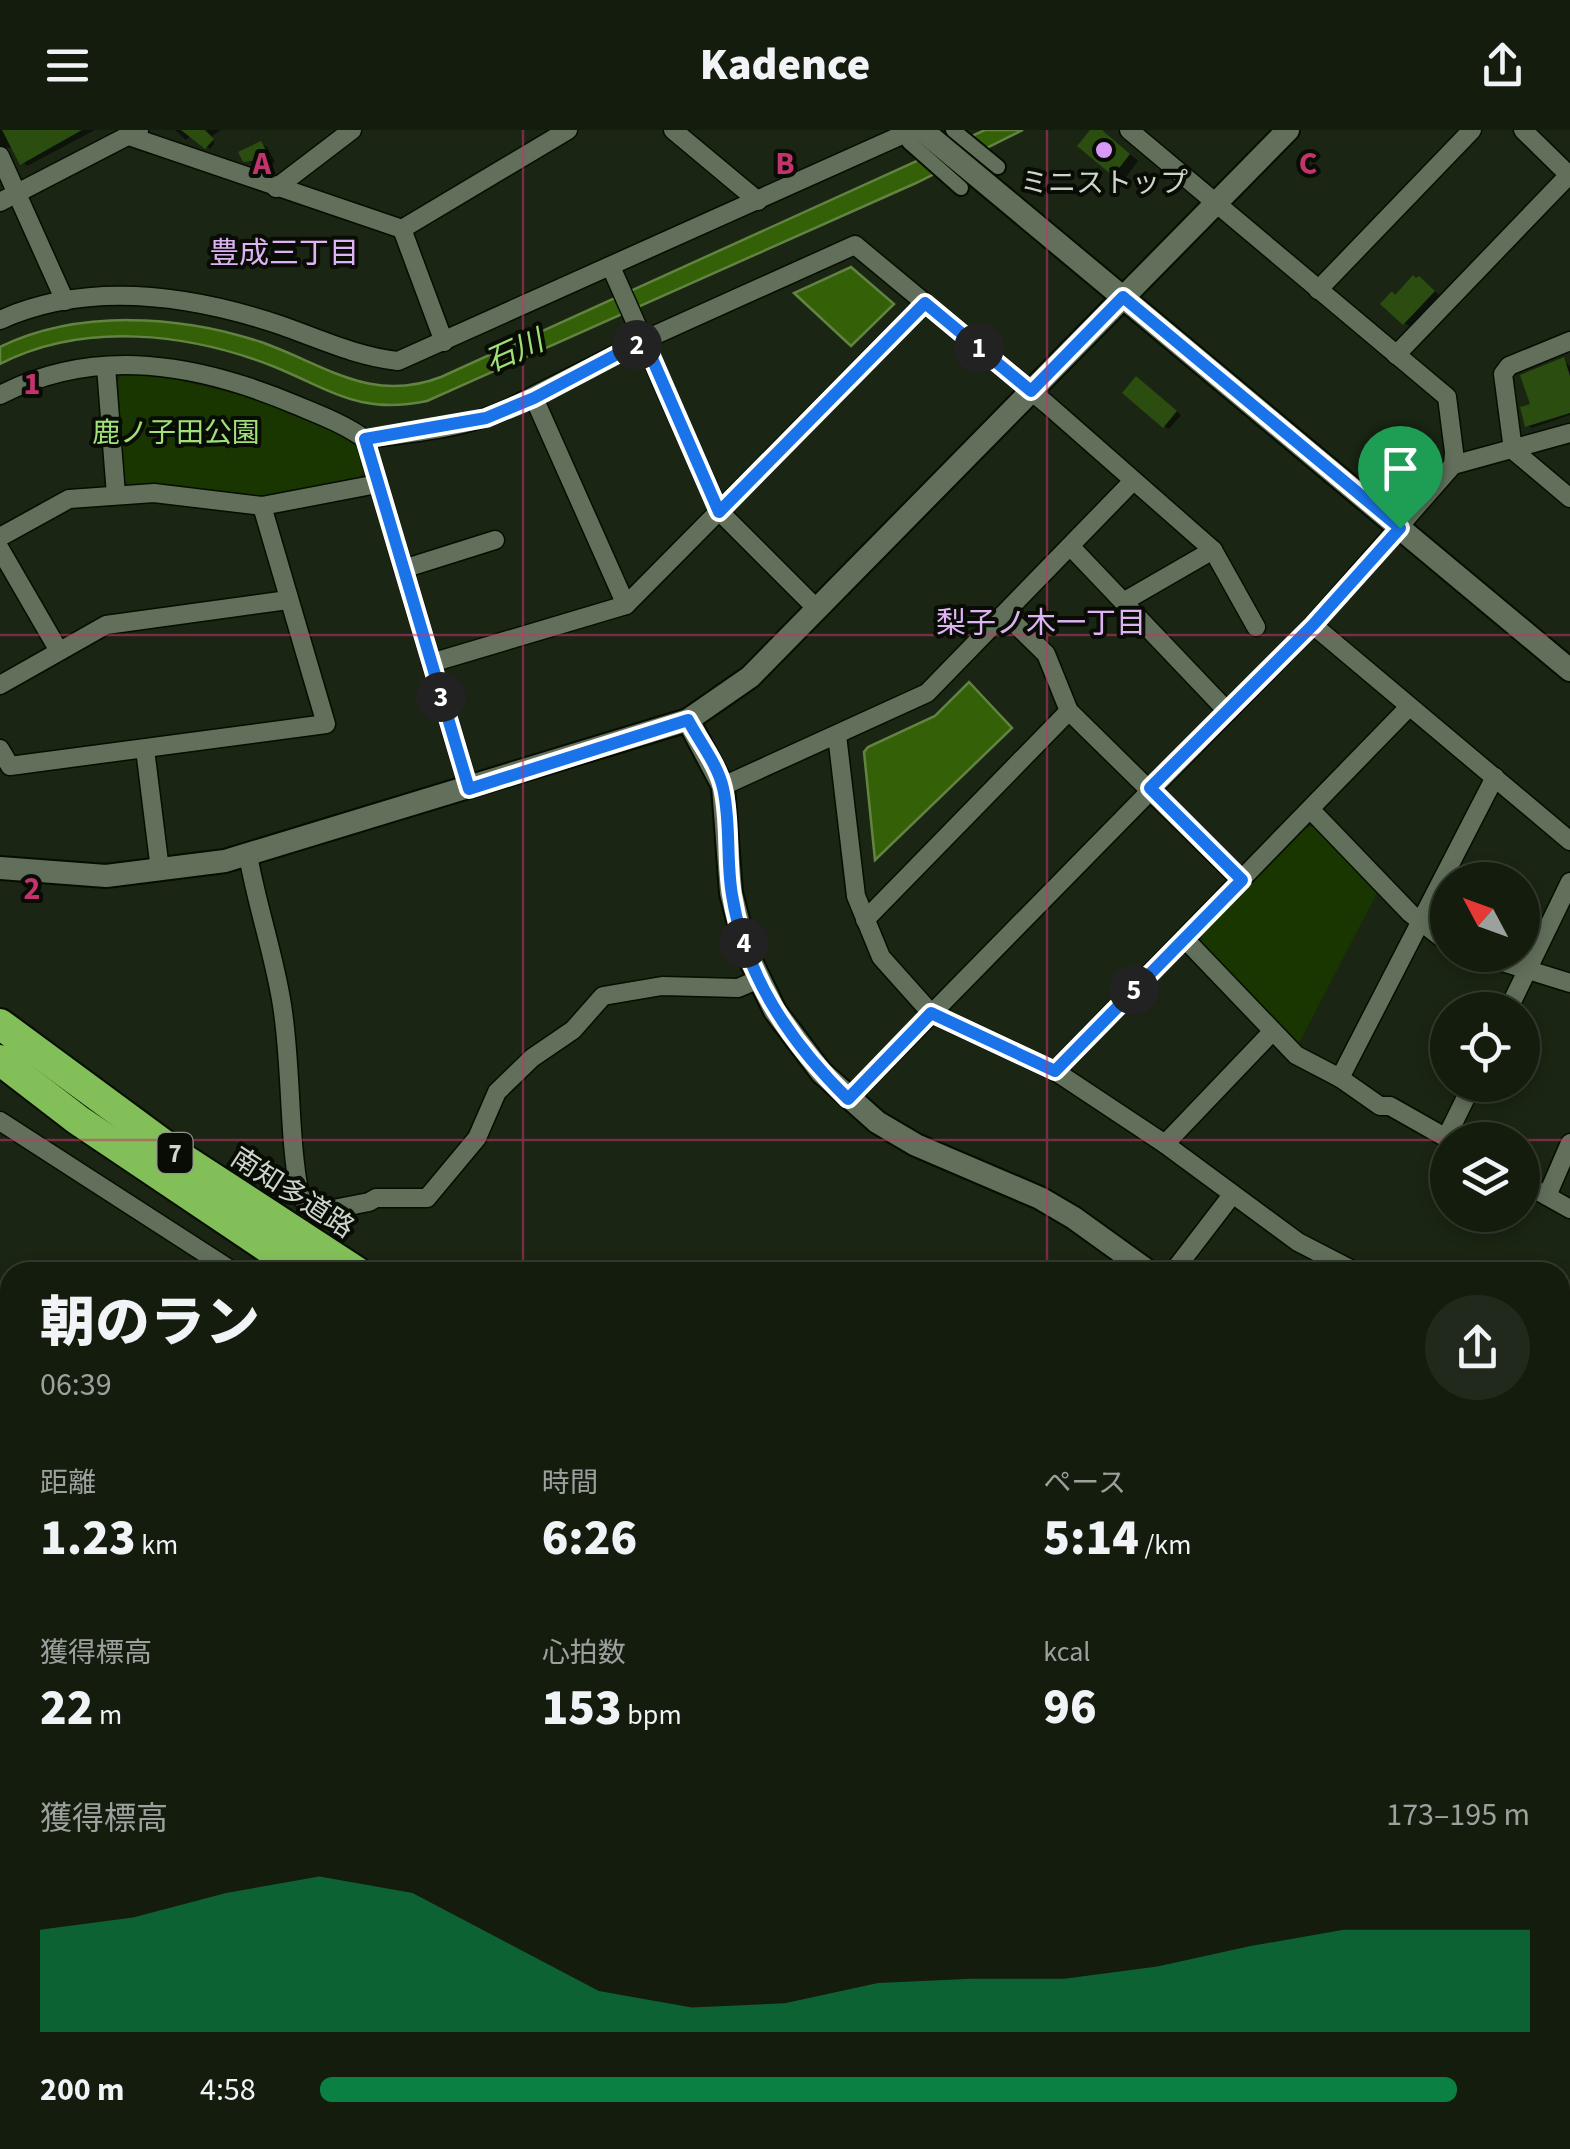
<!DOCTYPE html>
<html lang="ja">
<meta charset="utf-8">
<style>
:root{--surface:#141c0e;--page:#21291c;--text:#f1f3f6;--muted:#9da19e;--line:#333a2e;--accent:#0b8043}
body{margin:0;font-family:"Source Sans 3","Noto Sans JP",sans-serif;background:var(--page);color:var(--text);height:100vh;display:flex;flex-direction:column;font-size:38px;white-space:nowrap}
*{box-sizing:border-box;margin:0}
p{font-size:32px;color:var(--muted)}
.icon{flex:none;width:55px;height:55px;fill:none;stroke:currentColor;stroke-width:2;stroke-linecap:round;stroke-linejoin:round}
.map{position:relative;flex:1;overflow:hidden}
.side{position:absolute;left:0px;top:1132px;width:1570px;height:888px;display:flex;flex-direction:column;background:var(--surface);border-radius:30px 30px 0 0;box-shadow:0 5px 15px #0003,0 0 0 2px var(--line)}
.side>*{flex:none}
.needle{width:65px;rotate:311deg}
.controls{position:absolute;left:1430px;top:732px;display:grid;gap:20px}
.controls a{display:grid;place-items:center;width:110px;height:110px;border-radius:50%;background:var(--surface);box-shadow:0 5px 15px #0003,0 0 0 2px var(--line);font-size:50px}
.pin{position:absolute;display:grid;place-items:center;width:85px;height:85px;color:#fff;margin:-102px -42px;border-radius:50% 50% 50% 0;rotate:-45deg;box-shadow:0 0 10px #0007}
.pin .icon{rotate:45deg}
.km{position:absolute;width:50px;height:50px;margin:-25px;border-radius:50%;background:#222;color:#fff;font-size:28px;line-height:50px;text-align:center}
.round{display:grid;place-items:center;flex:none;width:105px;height:105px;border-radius:52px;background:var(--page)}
.summary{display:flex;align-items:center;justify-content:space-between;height:170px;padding:0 40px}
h1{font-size:55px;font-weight:800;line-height:75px}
.metrics{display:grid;grid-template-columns:repeat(3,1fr);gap:15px;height:170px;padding:10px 40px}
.metrics div{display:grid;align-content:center}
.metrics b{font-size:50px;font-weight:800}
.metrics small{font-size:28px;font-weight:400}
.metrics p{font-size:28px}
.chart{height:280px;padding:20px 40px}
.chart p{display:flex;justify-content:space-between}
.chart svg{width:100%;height:180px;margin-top:10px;fill:var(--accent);opacity:.7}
ul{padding:0 40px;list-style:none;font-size:32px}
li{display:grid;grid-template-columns:160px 120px 1fr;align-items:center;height:75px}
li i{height:25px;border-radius:12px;background:var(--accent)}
header{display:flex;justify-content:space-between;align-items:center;height:130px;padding:0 40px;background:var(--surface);font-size:45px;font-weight:800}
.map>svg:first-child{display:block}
.green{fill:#193600}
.water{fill:#346008;stroke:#628342;stroke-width:2.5}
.shadow{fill:#0007}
.building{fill:#2b4d0f}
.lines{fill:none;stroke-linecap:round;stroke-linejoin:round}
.pedestrian-casing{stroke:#050e01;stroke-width:18}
.minor-casing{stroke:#050e01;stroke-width:21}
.tertiary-casing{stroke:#050e01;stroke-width:26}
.motorway-casing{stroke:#050e01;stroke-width:34}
.pedestrian{stroke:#62705b;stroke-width:14}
.minor{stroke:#62705b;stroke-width:18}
.tertiary{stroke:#62705b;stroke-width:22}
.motorway{stroke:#82bf58;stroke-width:30}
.route-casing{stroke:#fff;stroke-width:20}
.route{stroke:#1a73e8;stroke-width:12}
.grid{fill:none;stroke:#c4346c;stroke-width:2.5;stroke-opacity:0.55}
.poi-dot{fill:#d99af7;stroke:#080c05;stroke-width:4}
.labels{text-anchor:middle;stroke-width:8;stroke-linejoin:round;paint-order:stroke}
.shield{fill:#080c05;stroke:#93998f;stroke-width:2.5}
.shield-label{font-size:25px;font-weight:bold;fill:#ced6ca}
.poi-label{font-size:28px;fill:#ced6ca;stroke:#080c05}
.park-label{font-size:28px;fill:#a1e178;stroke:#080c05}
.street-label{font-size:28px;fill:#ced6ca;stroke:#080c05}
.neighbourhood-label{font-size:30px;fill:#deb3f4;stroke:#080c05}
.water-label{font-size:30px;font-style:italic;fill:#a0e076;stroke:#080c05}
.grid-label{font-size:32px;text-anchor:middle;font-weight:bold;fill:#c4346c;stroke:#080c05;stroke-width:8;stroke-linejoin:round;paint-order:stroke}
</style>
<header><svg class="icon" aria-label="menu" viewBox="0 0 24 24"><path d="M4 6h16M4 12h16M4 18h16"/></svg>Kadence<svg class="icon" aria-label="share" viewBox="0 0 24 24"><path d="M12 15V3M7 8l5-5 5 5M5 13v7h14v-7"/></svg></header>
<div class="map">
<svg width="1570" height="2019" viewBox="0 0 1570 2019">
<rect width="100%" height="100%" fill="#1a2513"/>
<g class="green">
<path d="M150,243L252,268L345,307L356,315L363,343L357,350L261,366L160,354L130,356L124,350L118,250L123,244Z"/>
<path d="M1313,696L1377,763L1299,913L1201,814L1202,804L1306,698Z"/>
<path d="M10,1460V1774L0,1757V1470Z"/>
<path d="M740,2010H955L957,2019H738Z"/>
</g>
<g class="water">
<path d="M985,0H1023L916,53L427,271C361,285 333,261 275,237C189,203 84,191 0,234V217C78,179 180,185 261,212C326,235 371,274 441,247Z"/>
<path d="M851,137L894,174L851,216L794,163Z"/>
<path d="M969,552L1012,598L875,730L864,622L868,617L935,586Z"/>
</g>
<g class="shadow">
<path d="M0,0H95L27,36L12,18L0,17Z"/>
<path d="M175,0H221L212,6L214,14L210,19L191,5L186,10Z"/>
<path d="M1093,0L1105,3L1138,31L1124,50L1080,15Z"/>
<path d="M261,14L267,17L275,32L265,38L245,30Z"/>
<path d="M1425,152L1439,165L1410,196L1404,193L1396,167Z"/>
<path d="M1563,230L1570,236V285L1532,298L1527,295L1534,276Z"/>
<path d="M1142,252L1181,285L1169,299L1164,296Z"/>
<path d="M353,2010H590L564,2019H342L340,2015Z"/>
</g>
<g class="building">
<path d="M2,0H82L20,35Z"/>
<path d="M181,0H205L214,9L205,19Z"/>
<path d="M1090,0H1102L1130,24L1113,46L1077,16Z"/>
<path d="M261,11L271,29L257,36L255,31L243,32L238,22Z"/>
<path d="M1413,145L1416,148L1419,146L1435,161L1403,195L1380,174L1392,161L1395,165Z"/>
<path d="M1564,227L1570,246V283L1525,297L1520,277L1530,274L1520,245Z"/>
<path d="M1136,246L1177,281L1163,298L1122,263Z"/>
</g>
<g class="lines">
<defs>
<g id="pedestrian">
<path d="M953,0L998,37"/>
<path d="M909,12L961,58"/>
</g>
<g id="minor">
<path d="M673,0L758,71"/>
<path d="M1129,0L1447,267L1454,322L1453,335"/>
<path d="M1523,0L1570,46"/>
<path d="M129,6L402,99L444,212"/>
<path d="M0,26L65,171"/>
<path d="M276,58L352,0"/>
<path d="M0,72L139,0"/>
<path d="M402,99L568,0"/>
<path d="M611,137L719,381L817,479"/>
<path d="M1318,160L1472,0"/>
<path d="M0,190C89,150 190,165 280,195C320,209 355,226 398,231L913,0"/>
<path d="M1570,211L1509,236L1503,244L1513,320L1570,368"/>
<path d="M1396,225L1569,45"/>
<path d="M106,237L116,365"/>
<path d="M0,265C97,215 199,234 296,275C320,285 344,294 365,309C411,303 460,299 503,281L644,210L855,115L1048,275L1213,420L1256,497"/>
<path d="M534,268L626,475"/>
<path d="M365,309L469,659"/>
<path d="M0,407L69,369L154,363L262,376L377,354"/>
<path d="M1071,417L1228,582"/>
<path d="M0,419L59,521"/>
<path d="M403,439L495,410"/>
<path d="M1123,472L1213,420"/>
<path d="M1005,484L1046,524L1069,581L1241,750"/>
<path d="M1313,495L1570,711"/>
<path d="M431,533L626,475L925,173"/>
<path d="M0,555L106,495L288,470"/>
<path d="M837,605L856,766L881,827L931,883L1055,941L1165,1014L1298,1112L1356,1142"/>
<path d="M0,619L10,636L326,594L262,376"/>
<path d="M145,619L160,740"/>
<path d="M723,656L927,563L1133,351"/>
<path d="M1311,680L1410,783L1448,813"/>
<path d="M248,725C257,776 274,824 282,875C292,939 288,1004 300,1067L323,1081L369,1072L376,1068H427L477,1008L497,962L532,928L573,900L603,866L662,856L738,858L757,850"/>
<path d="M865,790L1069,581"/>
<path d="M1184,808L1296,925L1340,948L1380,976H1390L1450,1010"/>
<path d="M1480,825L1570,853"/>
<path d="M1508,880L1570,752"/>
<path d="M1055,941L1409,577"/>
<path d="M1340,948L1495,647"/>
<path d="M848,969L1313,495L1453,335L1570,303"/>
<path d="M0,991L234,1142"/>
<path d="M1446,1008L1472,955"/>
<path d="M1165,1014L1272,902"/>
<path d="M1522,1052L1570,1079"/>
<path d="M1547,1066L1570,1013"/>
<path d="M1173,1142L1232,1065"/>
<path d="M0,1344L10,1358"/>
<path d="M1560,1494L1570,1474"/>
<path d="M0,1858L10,1852"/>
<path d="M266,2010L269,2019"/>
<path d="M1535,2010L1545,2019"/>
<path d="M1339,2019L1341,2010"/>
<path d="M1361,2019L1364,2010"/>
</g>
<g id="tertiary">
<path d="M922,0L1570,540"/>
<path d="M688,590L723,656L731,763L746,821L775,881L821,942L877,992L916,1015L1040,1068L1074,1088L1149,1142"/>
<path d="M0,738L106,746L225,731L688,590L750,547L1288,0"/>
<path d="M1560,1336L1570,1341"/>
</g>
<g id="motorway">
<path d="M0,894L182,1028L357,1142"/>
<path d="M0,930L78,990L304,1142"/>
<path d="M1560,1942L1570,1949"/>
<path d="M1560,1977L1570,1984"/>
</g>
</defs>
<use href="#pedestrian" class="pedestrian-casing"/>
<use href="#minor" class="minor-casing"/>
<use href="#tertiary" class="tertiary-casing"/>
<use href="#motorway" class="motorway-casing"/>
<use href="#pedestrian" class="pedestrian"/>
<use href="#minor" class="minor"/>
<use href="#tertiary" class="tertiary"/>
<use href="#motorway" class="motorway"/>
</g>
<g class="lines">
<defs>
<path id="route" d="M1123,167L1400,398L1313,495L1150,658L1242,750L1055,941L931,883L848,969C790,912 745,846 732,765C726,730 731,693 723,658C718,635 699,611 688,590L469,659L365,309L486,288L534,268L644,210L719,382L925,173L1031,261Z"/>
</defs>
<use href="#route" class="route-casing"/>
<use href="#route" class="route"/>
</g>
<path class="grid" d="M523,0V1142M1047,0V1142M0,505H1570M0,1010H1570M0,1514H10M1560,1514H1570M523,2010V2019M1047,2010V2019"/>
<circle class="poi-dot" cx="1104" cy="20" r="10"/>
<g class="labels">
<rect class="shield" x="157.5" y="1003" width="35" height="40" rx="8"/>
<g class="shield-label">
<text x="175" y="1032">7</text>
</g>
<g class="poi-label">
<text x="1104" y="62">ミニストップ</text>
</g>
<g class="park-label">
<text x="176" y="312">鹿ノ子田公園</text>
</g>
<g class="street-label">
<text transform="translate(293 1062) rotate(33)" y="10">南知多道路</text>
</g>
<g class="neighbourhood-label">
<text x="284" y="133">豊成三丁目</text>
<text x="1041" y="503">梨子ノ木一丁目</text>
</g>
<g class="water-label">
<text transform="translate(514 221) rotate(-24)" y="10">石川</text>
</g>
</g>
<g class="grid-label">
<text x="262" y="44">A</text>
<text x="785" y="44">B</text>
<text x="1308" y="44">C</text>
<text x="32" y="264">1</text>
<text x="32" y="769">2</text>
</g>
</svg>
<div class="controls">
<a><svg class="needle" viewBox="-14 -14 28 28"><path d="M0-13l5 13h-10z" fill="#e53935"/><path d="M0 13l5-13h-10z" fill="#9da19e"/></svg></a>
<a><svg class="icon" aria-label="locate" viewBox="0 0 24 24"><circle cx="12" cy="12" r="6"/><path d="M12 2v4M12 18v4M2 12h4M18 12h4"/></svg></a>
<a><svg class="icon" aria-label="layers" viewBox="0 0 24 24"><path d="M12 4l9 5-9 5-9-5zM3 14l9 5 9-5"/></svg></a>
</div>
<div class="pin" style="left:1400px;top:398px;background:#1e9e55"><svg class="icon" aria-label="arrive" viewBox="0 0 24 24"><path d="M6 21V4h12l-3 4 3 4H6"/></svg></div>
<b class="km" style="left:979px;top:218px">1</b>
<b class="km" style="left:637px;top:215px">2</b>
<b class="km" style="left:441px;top:567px">3</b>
<b class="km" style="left:744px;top:813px">4</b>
<b class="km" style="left:1134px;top:860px">5</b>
<section class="side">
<div class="summary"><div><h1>朝のラン</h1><p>06:39</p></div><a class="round"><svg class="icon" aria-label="share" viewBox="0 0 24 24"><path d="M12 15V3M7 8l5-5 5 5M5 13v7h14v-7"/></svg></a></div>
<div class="metrics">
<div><p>距離</p><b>1.23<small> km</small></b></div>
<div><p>時間</p><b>6:26</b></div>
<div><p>ペース</p><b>5:14<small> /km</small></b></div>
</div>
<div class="metrics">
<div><p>獲得標高</p><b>22<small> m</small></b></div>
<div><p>心拍数</p><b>153<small> bpm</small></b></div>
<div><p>kcal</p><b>96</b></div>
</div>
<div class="chart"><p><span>獲得標高</span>173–195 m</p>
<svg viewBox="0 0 160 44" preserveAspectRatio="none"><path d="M0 44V19L10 16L20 10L30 6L40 10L50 22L60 34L70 38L80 37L90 32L100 31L110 31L120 28L130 23L140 19L150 19L160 19V44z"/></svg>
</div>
<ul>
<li><b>200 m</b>4:58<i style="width:94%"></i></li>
</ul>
</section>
</div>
